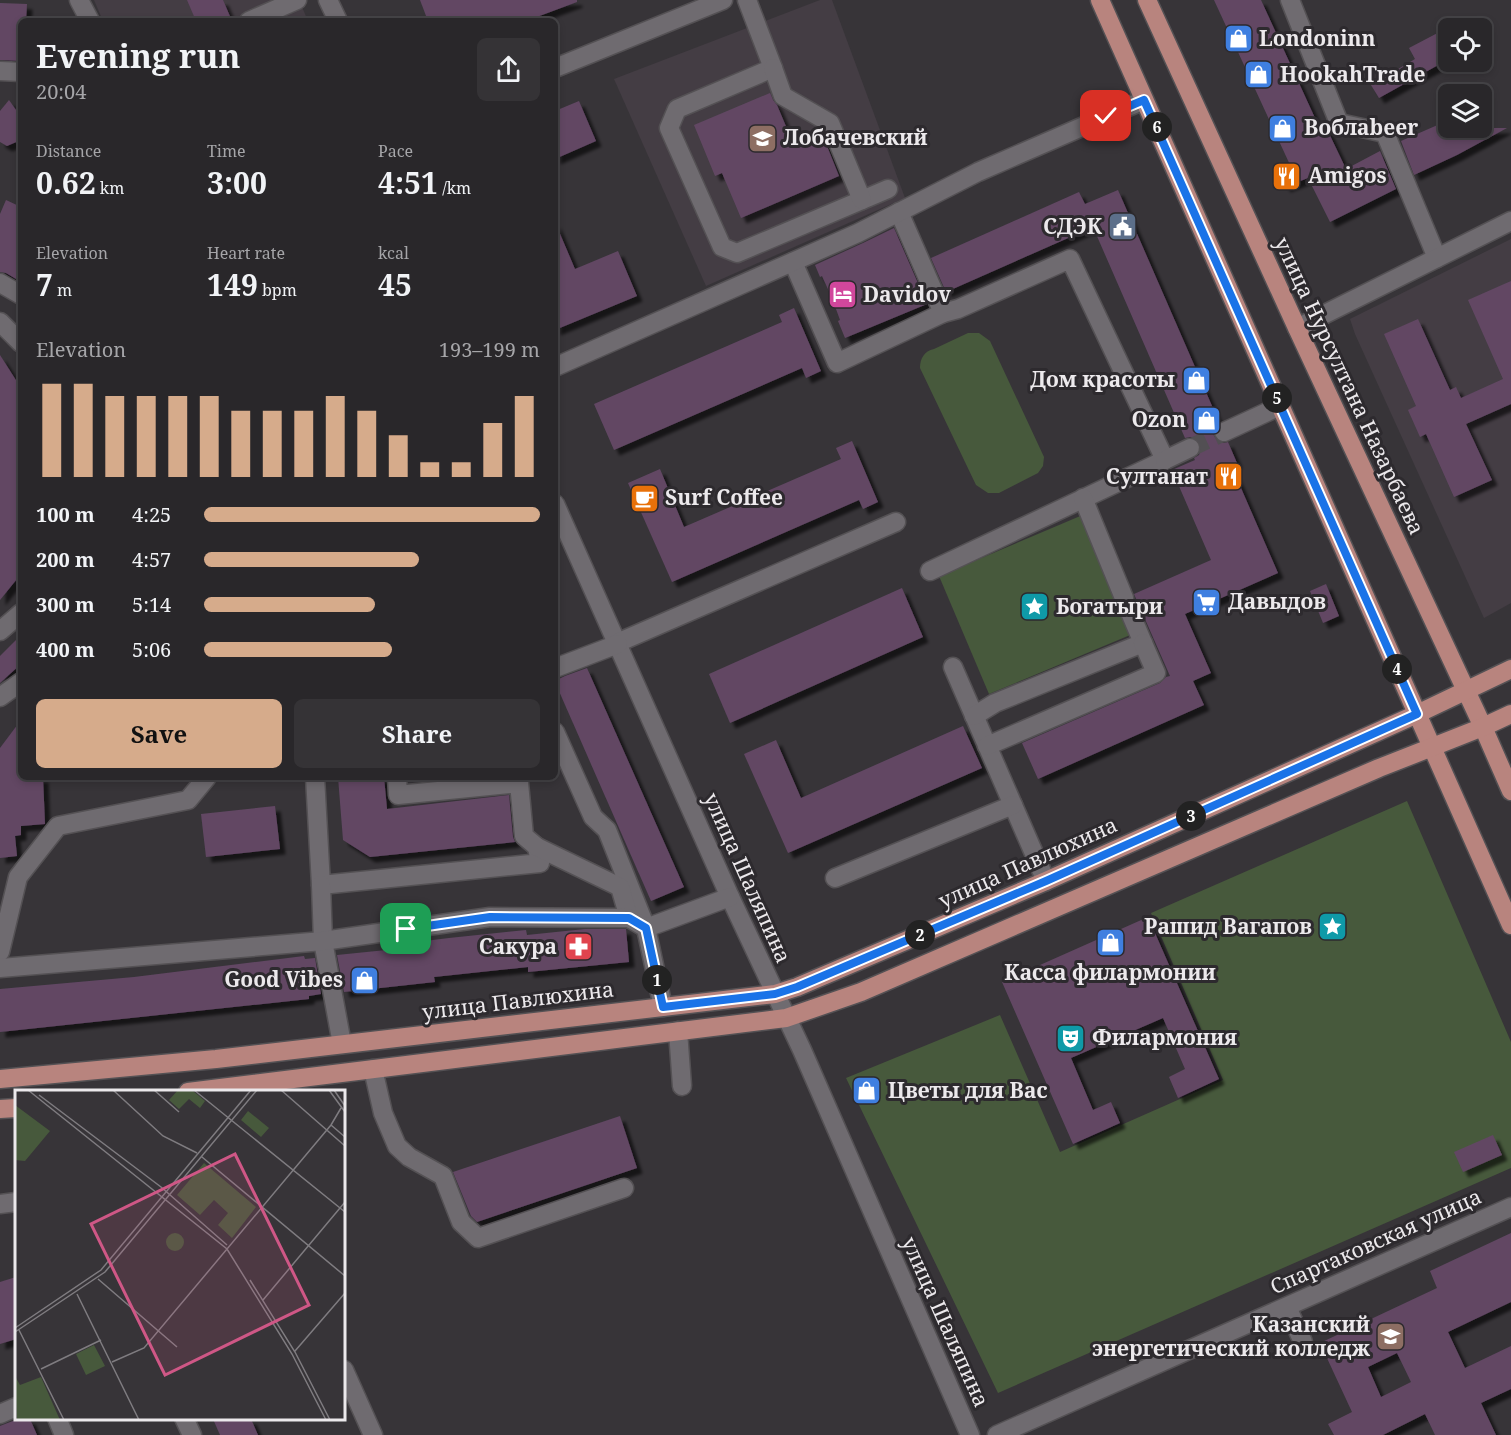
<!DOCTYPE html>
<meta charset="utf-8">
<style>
:root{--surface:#29272a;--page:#353336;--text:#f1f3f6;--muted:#a5a5a8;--line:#454447;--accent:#d6ab8b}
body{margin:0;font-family:"Noto Serif",serif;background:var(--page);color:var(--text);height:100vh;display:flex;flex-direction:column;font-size:22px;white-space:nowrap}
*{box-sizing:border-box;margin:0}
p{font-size:20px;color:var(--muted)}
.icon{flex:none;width:33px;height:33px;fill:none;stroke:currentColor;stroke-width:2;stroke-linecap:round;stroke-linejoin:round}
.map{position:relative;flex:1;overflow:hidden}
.drawer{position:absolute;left:18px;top:18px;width:540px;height:762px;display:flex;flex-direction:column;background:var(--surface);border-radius:9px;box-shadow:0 3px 9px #0003,0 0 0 2px var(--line)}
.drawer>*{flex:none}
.controls{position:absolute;left:1438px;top:18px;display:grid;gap:12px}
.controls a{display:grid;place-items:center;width:54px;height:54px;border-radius:9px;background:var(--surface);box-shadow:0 3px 9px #0003,0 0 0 2px var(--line);font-size:30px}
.pin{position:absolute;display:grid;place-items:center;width:51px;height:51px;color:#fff;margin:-26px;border-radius:12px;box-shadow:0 3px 9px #0006}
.km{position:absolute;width:30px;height:30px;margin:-15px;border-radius:50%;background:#222;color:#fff;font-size:16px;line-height:30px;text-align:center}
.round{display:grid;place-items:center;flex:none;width:63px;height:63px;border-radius:9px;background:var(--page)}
.overview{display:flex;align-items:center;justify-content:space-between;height:102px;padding:0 18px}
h1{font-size:33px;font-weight:700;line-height:45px}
.stats{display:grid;grid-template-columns:repeat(3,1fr);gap:9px;height:102px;padding:6px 18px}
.stats div{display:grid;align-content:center}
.stats b{font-size:30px;font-weight:700}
.stats small{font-size:16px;font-weight:400}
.stats p{font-size:16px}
.chart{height:168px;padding:12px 18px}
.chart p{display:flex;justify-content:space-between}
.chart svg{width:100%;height:108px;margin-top:6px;stroke:var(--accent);stroke-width:6}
.button{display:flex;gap:12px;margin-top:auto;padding:12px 18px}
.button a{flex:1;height:69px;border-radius:9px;background:var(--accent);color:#111;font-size:24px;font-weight:700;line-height:69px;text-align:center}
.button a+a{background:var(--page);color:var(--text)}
ul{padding:0 18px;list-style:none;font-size:20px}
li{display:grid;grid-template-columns:96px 72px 1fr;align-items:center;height:45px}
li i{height:15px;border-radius:8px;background:var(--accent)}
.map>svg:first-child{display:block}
.built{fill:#443d44}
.green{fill:#47593c}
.building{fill:#624764;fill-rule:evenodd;filter:url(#shadow)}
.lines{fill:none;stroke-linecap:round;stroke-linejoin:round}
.minor-tunnel{stroke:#524f53;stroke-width:18;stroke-dasharray:18 9;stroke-linecap:butt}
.minor-casing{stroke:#545154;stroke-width:21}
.major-casing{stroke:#545154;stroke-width:21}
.minor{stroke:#6f6b70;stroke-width:18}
.major{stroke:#b8847e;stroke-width:18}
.route-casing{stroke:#fff;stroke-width:12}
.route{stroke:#1a73e8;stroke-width:8}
.labels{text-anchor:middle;stroke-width:6;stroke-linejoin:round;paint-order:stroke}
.poi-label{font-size:21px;font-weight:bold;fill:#ece9ec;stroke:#2d2a2e;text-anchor:start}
.street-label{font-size:21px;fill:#ece9ec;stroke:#2d2a2e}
.inset-road{fill:none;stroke:#7f7c80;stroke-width:1.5}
.view{fill:#cf5786;fill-opacity:0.15;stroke:#cf5786;stroke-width:3}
.inset-edge{fill:none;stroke:#ece9ec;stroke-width:3}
</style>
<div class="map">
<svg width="1511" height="1435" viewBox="0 0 1511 1435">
<defs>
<filter id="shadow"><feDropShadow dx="5.5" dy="5.5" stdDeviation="1.5" flood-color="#0009"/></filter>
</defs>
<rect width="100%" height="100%" fill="#373438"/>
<g class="built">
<path d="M94,0H299L308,21H103Z"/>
<path d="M820,0H832L905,198L706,286L614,79Z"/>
<path d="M1511,239V603L1484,618L1355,334L1350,319Z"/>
</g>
<g class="green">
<path d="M968,333H979L990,341L1044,457L1043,466L1038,473L999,493H988L976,485L920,368C920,359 924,351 934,349Z"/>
<path d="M1085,514L1135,633L989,694L939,576Z"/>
<path d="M1407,801L1511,1042V1168L998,1393L846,1078L1000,1015L1060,1152L1223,1080L1151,913Z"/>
</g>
<g class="building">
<path d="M187,0H223L232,21H196Z"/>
<path d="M420,0H577V2L526,21H428Z"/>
<path d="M1214,0H1261L1320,129L1326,127L1346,169L1380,151L1396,189L1330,222L1308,178L1285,187L1279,171L1291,167Z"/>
<path d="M0,3L27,4L26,21H21V61L0,60Z"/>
<path d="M1449,27V59L1379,98L1371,85L1415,59L1409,48Z"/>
<path d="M770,93L773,100L777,105L793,143L821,131L839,176L741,218L722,173L715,176L694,125Z"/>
<path d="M9,100L21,117V140L7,146L0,142V111Z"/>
<path d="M579,101L596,141L555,159V111Z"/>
<path d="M1449,120V128H1507L1457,155L1414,175L1401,141Z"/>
<path d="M1118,190L1219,422L1215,426L1213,432L1214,436L1218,441L1224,443L1228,442L1237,463L1231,465L1278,573L1185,614L1211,673L1193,681L1204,705L1038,779L1022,743L1160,683L1166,677L1170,676L1134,594L1211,560L1172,470L1195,460L1194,458L1199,455L1201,449L1200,444L1196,438L1190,437L1185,438L1093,227L946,292L931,258L1079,192L1085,204Z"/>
<path d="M6,200L21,207V282L6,273L0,272V214Z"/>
<path d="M555,222L575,269L618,251L637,296L555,330Z"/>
<path d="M894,228L927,304L845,338L838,321L840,320L832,298L822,276L820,277L815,265L863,243Z"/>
<path d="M1511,281V404L1466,424L1492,480L1454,497L1426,434L1420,437L1408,410L1416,406L1384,334L1418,319L1450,390L1456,387L1461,398L1503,379L1468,300Z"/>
<path d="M794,308L821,371L806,378L802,368L614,450L594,404L782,322L779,315Z"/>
<path d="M0,355L21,388V574L0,600Z"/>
<path d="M852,441L878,502L863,509L859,500L672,582L628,483L660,469L684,527L841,459L836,448Z"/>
<path d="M1326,584L1339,616L1323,623L1310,591Z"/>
<path d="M902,588L923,637L730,723L709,674Z"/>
<path d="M21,635V664L0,683V656Z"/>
<path d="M587,668L684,887L651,901L555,682V681L565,676Z"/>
<path d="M21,720V777H43L45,824L21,826V835L15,836L17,856L0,858V748Z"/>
<path d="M963,726L982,768L788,853L744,754L776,740L801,798Z"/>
<path d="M338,777H384L387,809L509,795L513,837L515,842L370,857L343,840Z"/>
<path d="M275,806L280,849L206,857L201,814Z"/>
<path d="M1148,917L1219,1079L1178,1098L1169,1077L1185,1069L1163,1018L1071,1058L1093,1110L1111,1102L1120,1123L1073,1144L1002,982Z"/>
<path d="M585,929H626L629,962L528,972V967L434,977L435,982L344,992L337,955L426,946L425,941L449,938L526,930L527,935Z"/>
<path d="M304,956L305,959L315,958L321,994L309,996V999L0,1032V989L134,977Z"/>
<path d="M620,1116L637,1168L477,1222L471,1216L453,1172Z"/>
<path d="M1493,1135L1502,1155L1463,1172L1454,1152Z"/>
<path d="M1511,1233V1302L1448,1332L1465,1368L1511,1346V1389L1481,1403L1496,1435H1435L1425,1414L1383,1435H1334L1328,1424L1352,1412L1320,1343L1437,1288L1430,1271ZM1397,1353L1411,1382L1381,1397L1368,1367Z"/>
<path d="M16,1277V1339L0,1344V1282Z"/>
<path d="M18,1419H30L37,1435H0V1426Z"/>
<path d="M213,1419H251L258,1435H220Z"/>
</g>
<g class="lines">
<path class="minor-tunnel" d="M1190,448L1224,432"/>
<defs>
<g id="minor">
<path d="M79,0L90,21"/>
<path d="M328,0L338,21"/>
<path d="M747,0L773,68L677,109L669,128L722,247L737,253L888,189"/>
<path d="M1290,0L1339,123L1385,133L1437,258"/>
<path d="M249,21L297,0"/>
<path d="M555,68L723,0"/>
<path d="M773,68L783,96L830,123L862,200"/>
<path d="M0,71L21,72"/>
<path d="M899,212L943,313"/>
<path d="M793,262L837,363L943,313L958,309L1070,259L1165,460L930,571"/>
<path d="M0,283L21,295"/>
<path d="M0,322L21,343"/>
<path d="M1297,328L1511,221"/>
<path d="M555,367L858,233L978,172L1144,100"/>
<path d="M1224,432L1280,406"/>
<path d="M1165,460L1190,448"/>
<path d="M1083,498L1124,598"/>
<path d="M555,504L730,897L802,1050L970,1435"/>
<path d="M0,631L21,613"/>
<path d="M617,643L896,522"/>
<path d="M953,667L1046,881"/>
<path d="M555,668L618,644"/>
<path d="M0,697L21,682"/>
<path d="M974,716L995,703L1143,643L1129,610"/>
<path d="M555,732L593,817L607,830L646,928L663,1007"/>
<path d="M987,746L1156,673L1143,643"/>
<path d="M315,777L321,885L540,863L537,847"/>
<path d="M397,777L398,795L519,783L524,836L537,847L620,887L629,918L646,928L730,897"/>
<path d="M835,878L1013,805"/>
<path d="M321,885L323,941L342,1044"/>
<path d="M0,952L18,877L58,826L188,800L207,777"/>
<path d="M0,968L323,941L490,917L629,918"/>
<path d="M678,1031L682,1086"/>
<path d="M373,1069L383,1113L397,1146L409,1157L443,1176L461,1222L478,1238L624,1188"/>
<path d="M0,1204L16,1202"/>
<path d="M1287,1307L1303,1342"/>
<path d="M344,1370L373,1435"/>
<path d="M0,1414L16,1407"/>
<path d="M57,1418L64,1435"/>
<path d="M184,1418L192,1435"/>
<path d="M997,1435L1511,1207"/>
</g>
<g id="major">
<path d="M1100,0L1511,925"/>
<path d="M1147,0L1297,328L1483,727L1511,791"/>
<path d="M0,1079L216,1059L775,994L797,987L1046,881L1417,714L1511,669"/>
<path d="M188,1092L786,1018L861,992L1379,768L1483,727L1511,714"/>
<path d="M0,1109L16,1108"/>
</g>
</defs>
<use href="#minor" class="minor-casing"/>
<use href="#major" class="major-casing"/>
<use href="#minor" class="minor"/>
<use href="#major" class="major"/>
</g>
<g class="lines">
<defs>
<path id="route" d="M406,929L490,917L629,918L646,928L663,1007L775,994L797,987L1046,881L1417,714L1144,100L1106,116"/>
</defs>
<use href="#route" class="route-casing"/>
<use href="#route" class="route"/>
</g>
<defs>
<symbol id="shop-square" viewBox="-11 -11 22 22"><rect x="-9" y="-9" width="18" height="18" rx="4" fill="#3f7fe0" stroke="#2d2a2e"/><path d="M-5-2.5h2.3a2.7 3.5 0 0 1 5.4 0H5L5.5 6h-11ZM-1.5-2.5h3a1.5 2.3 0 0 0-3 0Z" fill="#fff"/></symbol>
<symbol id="school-square" viewBox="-11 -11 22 22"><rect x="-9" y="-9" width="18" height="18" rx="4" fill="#8d6e63" stroke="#2d2a2e"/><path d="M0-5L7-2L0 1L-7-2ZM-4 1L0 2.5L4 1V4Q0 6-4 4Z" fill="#fff"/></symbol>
<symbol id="restaurant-square" viewBox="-11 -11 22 22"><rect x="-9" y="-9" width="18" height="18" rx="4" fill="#e8710a" stroke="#2d2a2e"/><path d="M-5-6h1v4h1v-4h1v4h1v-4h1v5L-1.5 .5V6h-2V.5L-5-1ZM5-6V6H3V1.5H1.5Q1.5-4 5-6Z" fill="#fff"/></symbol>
<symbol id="civic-square" viewBox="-11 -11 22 22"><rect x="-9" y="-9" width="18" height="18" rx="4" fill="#5c6f8a" stroke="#2d2a2e"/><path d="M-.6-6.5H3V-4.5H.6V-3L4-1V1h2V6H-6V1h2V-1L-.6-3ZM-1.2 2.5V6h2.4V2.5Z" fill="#fff"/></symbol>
<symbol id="hotel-square" viewBox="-11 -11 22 22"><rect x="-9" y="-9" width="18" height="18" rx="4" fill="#d1479c" stroke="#2d2a2e"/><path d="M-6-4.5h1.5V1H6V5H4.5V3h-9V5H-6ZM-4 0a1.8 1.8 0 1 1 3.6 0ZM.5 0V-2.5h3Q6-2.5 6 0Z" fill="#fff"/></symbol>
<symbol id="cafe-square" viewBox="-11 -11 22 22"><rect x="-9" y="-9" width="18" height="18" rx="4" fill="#e8710a" stroke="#2d2a2e"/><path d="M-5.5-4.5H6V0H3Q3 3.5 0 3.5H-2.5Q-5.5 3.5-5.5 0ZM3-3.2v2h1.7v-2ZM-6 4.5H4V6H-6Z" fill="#fff"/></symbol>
<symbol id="supermarket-square" viewBox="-11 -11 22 22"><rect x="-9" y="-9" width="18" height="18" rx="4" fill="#3f7fe0" stroke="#2d2a2e"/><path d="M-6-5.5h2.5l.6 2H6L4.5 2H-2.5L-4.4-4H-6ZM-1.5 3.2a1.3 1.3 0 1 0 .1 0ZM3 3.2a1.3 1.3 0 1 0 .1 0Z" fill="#fff"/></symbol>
<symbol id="sight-square" viewBox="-11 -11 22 22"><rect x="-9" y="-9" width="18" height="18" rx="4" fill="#0f9aa8" stroke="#2d2a2e"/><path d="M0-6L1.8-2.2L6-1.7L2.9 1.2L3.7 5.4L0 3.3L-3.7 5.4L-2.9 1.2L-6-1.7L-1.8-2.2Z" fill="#fff"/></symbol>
<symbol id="pharmacy-square" viewBox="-11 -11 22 22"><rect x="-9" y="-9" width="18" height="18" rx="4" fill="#e0444e" stroke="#2d2a2e"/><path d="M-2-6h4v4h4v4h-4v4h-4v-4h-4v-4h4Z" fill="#fff"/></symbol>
<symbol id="theatre-square" viewBox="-11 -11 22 22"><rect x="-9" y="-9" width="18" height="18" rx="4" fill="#0f9aa8" stroke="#2d2a2e"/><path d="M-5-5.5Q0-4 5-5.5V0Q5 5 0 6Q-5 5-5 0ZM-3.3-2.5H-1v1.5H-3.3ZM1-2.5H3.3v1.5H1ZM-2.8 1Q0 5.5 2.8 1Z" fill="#fff"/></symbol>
<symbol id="university-square" viewBox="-11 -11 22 22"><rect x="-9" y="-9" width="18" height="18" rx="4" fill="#8d6e63" stroke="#2d2a2e"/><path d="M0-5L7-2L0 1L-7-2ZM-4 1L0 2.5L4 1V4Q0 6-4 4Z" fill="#fff"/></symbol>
</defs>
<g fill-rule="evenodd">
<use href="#shop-square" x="1222" y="22" width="33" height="33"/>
<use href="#shop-square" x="1242" y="58" width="33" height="33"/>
<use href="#shop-square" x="1266" y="112" width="33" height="33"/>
<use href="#school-square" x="746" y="122" width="33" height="33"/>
<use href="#restaurant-square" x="1270" y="160" width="33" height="33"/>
<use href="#civic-square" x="1106" y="210" width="33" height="33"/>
<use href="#hotel-square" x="826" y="278" width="33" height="33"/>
<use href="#shop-square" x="1180" y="364" width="33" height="33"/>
<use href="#shop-square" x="1190" y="404" width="33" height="33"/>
<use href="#restaurant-square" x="1212" y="460" width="33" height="33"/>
<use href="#cafe-square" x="628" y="482" width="33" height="33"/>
<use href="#supermarket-square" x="1190" y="586" width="33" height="33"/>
<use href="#sight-square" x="1018" y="590" width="33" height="33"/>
<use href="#sight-square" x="1316" y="910" width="33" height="33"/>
<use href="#shop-square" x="1094" y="926" width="33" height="33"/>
<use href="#pharmacy-square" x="562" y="930" width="33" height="33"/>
<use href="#shop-square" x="348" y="964" width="33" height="33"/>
<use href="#theatre-square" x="1054" y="1022" width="33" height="33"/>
<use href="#shop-square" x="850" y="1074" width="33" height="33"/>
<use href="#university-square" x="1374" y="1320" width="33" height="33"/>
</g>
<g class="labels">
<g class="poi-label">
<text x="1259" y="46">Londoninn</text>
<text x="1280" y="82">HookahTrade</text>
<text x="1304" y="135">Воблаbeer</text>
<text x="783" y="145">Лобачевский</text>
<text x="1308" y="183">Amigos</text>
<text x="1102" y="234" text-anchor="end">СДЭК</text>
<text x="863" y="302">Davidov</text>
<text x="1175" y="387" text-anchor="end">Дом красоты</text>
<text x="1186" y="427" text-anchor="end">Ozon</text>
<text x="1208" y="484" text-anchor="end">Султанат</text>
<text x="665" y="505">Surf Coffee</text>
<text x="1228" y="609">Давыдов</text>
<text x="1056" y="614">Богатыри</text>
<text x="1312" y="934" text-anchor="end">Рашид Вагапов</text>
<text x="557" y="954" text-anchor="end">Сакура</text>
<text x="1110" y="980" text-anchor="middle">Касса филармонии</text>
<text x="343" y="987" text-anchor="end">Good Vibes</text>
<text x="1092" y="1045">Филармония</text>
<text x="888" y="1098">Цветы для Вас</text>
<text x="1370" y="1332" text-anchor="end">Казанский<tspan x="1370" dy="24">энергетический колледж</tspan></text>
</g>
<g class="street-label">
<text transform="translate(1349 386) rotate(65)" y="7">улица Нурсултана Назарбаева</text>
<text transform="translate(1028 863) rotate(-24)" y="7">улица Павлюхина</text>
<text transform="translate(747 878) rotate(66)" y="7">улица Шаляпина</text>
<text transform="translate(518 1001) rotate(-7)" y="7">улица Павлюхина</text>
<text transform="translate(1376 1242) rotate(-24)" y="7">Спартаковская улица</text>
<text transform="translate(945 1322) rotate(66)" y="7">улица Шаляпина</text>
</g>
</g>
<g transform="translate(15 1090)">
<rect width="330" height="330" fill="#373438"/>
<path d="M163,0H177L190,11L185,18L174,9L164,19L154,10ZM0,15L35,41L10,71L0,70ZM233,21L254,38L246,47L226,30ZM189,73L241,117L217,148L203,135L213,123L199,110L185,125L162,105ZM151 152a9 9 0 1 1 18 0a9 9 0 1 1-18 0ZM79,255L90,276L71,285L61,264ZM0,286L5,295L26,287L45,330H2Z" fill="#47593c"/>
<path class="inset-road" d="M13,0L212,159L277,264L311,330M98,0L148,46L182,63M139,0L164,22M179,0L330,122M266,0L330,56M314,0L330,22M319,0L330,16M24,5L146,97L212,155M316,35L330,47M187,67L330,186M83,189L162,257M235,190L280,262L315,330M62,204L124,330M248,210L330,112M0,238L86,180L236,0M4,240L49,330M0,242L90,182L242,0M280,261L330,203M97,272L129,258L316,35L326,18M26,279L86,250"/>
<path class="view" d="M220,64L294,215L150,285L76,134Z"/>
<rect width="330" height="330" class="inset-edge"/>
</g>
</svg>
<div class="controls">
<a><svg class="icon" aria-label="locate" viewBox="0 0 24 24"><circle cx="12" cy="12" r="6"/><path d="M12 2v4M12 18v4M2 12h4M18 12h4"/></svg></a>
<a><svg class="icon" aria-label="layers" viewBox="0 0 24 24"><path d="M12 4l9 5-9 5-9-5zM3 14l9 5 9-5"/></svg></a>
</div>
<div class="pin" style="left:406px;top:929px;background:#1e9e55"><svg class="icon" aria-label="arrive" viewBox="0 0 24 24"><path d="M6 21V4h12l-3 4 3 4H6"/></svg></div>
<div class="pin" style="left:1106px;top:116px;background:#d93025"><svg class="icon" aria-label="check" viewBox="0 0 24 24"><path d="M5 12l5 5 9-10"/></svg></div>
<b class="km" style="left:657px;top:980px">1</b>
<b class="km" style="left:920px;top:935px">2</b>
<b class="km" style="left:1191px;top:816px">3</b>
<b class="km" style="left:1397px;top:669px">4</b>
<b class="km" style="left:1277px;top:398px">5</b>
<b class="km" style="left:1157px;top:127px">6</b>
<section class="drawer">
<div class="overview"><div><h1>Evening run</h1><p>20:04</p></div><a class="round"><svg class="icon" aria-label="share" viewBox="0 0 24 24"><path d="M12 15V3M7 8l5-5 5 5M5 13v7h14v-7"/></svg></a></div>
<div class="stats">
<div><p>Distance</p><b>0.62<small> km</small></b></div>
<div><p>Time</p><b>3:00</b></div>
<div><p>Pace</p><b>4:51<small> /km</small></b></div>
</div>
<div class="stats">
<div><p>Elevation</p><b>7<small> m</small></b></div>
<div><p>Heart rate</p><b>149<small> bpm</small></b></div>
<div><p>kcal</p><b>45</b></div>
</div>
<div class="chart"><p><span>Elevation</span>193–199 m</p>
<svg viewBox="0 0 160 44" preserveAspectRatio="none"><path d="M5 44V6M15 44V6M25 44V11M35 44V11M45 44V11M55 44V11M65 44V17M75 44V17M85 44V17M95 44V11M105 44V17M115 44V27M125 44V38M135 44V38M145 44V22M155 44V11"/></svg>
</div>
<ul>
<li><b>100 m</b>4:25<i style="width:100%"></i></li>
<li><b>200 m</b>4:57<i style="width:64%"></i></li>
<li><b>300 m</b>5:14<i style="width:51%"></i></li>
<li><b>400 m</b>5:06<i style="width:56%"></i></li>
</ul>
<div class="button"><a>Save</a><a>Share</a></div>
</section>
</div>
